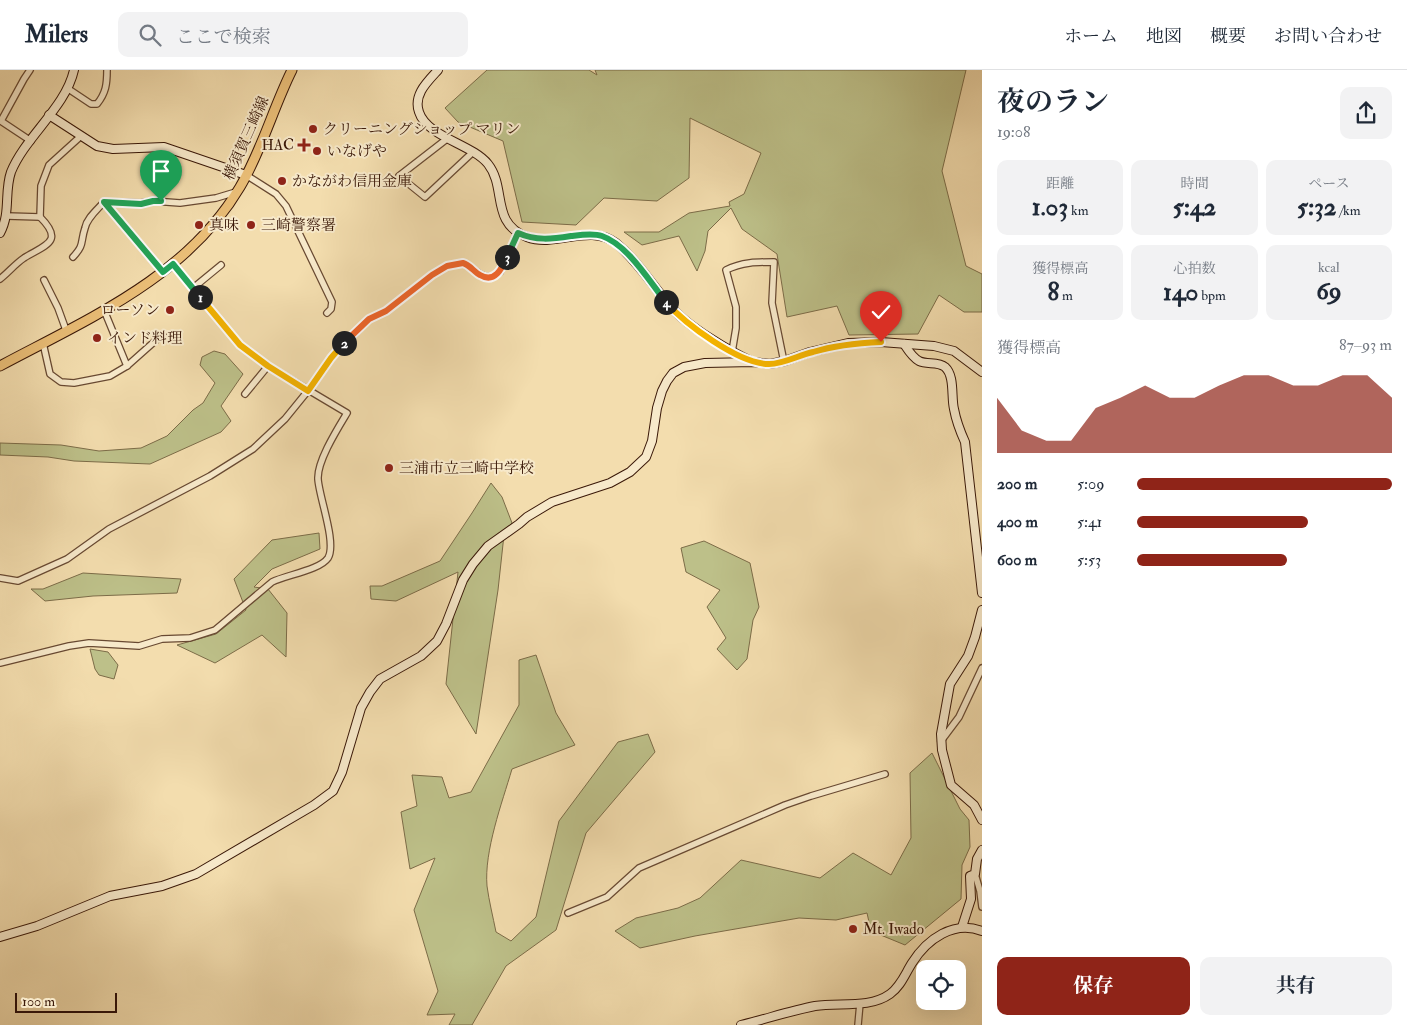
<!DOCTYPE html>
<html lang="ja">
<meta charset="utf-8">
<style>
:root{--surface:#fff;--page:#f2f2f3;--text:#1f2937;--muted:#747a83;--line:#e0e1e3;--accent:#8f2418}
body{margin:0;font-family:"IM FELL Double Pica","Noto Serif JP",serif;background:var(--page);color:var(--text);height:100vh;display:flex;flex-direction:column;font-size:19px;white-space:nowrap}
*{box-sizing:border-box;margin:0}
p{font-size:16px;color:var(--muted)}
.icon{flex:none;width:28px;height:28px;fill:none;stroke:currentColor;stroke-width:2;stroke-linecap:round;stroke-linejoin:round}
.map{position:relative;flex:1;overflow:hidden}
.drawer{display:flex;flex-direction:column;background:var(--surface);width:425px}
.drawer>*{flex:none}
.fabs{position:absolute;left:916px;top:890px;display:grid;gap:10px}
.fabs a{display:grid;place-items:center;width:50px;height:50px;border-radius:10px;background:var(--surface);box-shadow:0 5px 20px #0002;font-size:25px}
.scale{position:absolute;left:15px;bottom:12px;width:102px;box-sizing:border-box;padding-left:5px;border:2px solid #3a1808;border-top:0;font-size:14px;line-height:18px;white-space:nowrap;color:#3a1808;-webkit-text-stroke:4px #f7e9ca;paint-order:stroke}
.pin{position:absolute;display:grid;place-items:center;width:42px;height:42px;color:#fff;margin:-51px -21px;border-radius:50% 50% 50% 0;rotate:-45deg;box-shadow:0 0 5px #0007}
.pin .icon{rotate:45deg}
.km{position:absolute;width:25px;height:25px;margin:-12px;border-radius:50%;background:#222;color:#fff;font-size:14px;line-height:25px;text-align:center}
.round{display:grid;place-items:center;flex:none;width:52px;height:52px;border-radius:10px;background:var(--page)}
.summary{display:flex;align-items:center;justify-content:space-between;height:85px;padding:0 15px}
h1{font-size:28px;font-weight:700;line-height:38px}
.metrics{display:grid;grid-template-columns:repeat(3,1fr);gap:8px;height:85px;padding:5px 15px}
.metrics div{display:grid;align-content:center;border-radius:10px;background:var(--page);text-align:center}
.metrics b{font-size:25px;font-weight:700}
.metrics small{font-size:14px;font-weight:400}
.metrics p{font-size:14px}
.chart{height:140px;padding:10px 15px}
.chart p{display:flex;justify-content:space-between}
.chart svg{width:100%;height:90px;margin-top:5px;fill:var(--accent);opacity:.7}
.button{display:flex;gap:10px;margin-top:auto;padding:10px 15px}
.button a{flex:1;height:58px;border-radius:10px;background:var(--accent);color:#fff;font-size:20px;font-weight:700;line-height:58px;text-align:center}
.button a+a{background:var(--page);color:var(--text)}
ul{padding:0 15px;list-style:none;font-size:16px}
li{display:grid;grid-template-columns:80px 60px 1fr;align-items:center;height:38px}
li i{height:12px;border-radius:6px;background:var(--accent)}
header{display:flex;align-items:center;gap:30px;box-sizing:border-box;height:70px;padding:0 25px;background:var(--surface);border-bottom:1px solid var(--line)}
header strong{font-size:24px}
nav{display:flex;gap:28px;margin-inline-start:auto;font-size:18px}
.search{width:350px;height:45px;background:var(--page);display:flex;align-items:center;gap:12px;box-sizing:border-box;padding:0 18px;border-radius:10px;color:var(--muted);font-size:19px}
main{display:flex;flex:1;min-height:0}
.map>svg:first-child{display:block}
.green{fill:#bdc089;stroke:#7c6c48}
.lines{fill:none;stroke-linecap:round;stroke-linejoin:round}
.street-casing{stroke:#684932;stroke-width:8}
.secondary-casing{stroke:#3a1808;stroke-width:10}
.primary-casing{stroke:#3a1808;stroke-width:11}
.street{stroke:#f7e9ca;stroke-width:5.5}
.secondary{stroke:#f7e9ca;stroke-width:8}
.primary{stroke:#eabe77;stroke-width:9}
.split-1-casing{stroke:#fff;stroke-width:10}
.split-2-casing{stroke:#fff;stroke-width:10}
.split-3-casing{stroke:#fff;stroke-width:10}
.split-4-casing{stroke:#fff;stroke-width:10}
.split-5-casing{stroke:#fff;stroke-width:10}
.split-1{stroke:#22a559;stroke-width:6}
.split-2{stroke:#f5b400;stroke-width:6}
.split-3{stroke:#f0652b;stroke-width:6}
.split-4{stroke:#22a559;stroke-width:6}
.split-5{stroke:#f5b400;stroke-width:6}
.poi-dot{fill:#8f2418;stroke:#f7e9ca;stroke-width:2}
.labels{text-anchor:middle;stroke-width:4;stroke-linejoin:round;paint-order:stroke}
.poi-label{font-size:15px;fill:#3a1808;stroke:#f7e9ca;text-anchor:start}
.street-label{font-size:15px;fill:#3a1808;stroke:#f7e9ca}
</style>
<header>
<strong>Milers</strong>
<div class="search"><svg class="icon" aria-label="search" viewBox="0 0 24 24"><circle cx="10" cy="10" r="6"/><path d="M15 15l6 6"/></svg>ここで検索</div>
<nav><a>ホーム</a><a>地図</a><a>概要</a><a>お問い合わせ</a></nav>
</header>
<main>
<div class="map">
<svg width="982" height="955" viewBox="0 0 982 955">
<rect width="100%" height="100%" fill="#f3ddae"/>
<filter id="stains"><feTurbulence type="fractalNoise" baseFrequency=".004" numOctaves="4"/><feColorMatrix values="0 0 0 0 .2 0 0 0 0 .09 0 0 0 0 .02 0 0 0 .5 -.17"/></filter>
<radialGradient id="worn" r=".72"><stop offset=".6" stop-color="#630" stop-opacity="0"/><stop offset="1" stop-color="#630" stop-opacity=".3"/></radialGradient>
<g class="green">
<path d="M487,0H589L597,5L595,0H966L942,101L966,196L982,204V242H964L939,225L918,264L849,265L837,236L787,247L777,184L742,159L731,138L708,161L705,181L697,201L679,166L642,175L624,162H659L689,143L730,136L729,132L744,124L761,83L690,48L689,108L657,131L604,128L576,155L522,152L503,71L458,52L445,38Z"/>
<path d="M214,281L225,284L243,304L221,336L231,351L221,362L150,394L74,391L48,387L0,385V373L61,375L99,381L141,378L167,366L193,340L203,333L215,313L200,295L202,287Z"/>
<path d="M491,413L502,427L512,453L504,465L498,520L476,664L446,614L458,502L396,531L371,529L370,516H382L440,491L472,443Z"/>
<path d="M319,463L320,479L272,499L254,517L268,519L287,543L286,587L262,565L215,593L177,575L216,564L246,540L234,509L272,470Z"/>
<path d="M704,471L750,493L759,537L753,550L747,589L737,600L717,579L726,568L707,537L720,520L686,502L681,478Z"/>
<path d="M83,503L181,509L177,523L93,526L45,531L31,519H43Z"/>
<path d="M90,579L108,582L118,595L114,609L99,605L95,599Z"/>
<path d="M536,585L556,643L575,675L512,699C502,733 484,781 487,816C489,831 493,847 496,862L511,871L536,847L559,751L618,672L648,664L655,682L586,763L556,860L506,896L472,955H449L455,944L427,945L438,921L414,840L435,788L410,799L401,742L417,736L412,705L442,707L449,728L471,722L519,635V590Z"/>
<path d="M932,683L960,739L969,750L970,777L962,795L961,829L905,875L871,861L867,843L836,850L799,848L695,866L640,878L615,861L636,848L678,838L700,828L741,790L820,808L853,783L891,805L911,768L910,703Z"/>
</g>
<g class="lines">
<defs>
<g id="street">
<path d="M30,0L24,9L1,51L31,71"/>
<path d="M67,18L91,34H97C106,23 107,14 107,0"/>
<path d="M448,68L399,106L425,127L473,82"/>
<path d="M246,105L276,124L286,136L332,232L331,239L327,243"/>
<path d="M104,132L163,203"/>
<path d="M40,147L41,116L49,95L81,66"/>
<path d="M73,187C85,174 80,173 85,158C87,148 97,140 104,132L141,133L153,131L180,133L216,128L236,122"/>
<path d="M0,209C8,203 15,194 24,188C45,175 65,172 40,147L7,146"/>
<path d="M44,210L58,238L66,260"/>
<path d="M193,218L221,195"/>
<path d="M104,240L127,296"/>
<path d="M43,273L50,304L61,312L74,313L110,306L127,296L163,264"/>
<path d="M732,282L736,258V237L726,200C742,192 757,192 774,192L772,233L784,292"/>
<path d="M245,324L268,296"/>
<path d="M0,508L18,511L67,489L109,459L210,406L253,379L285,349L311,317L331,288L369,249L386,241L432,205L447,196L463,193C476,198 484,215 500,202L518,163"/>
<path d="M0,593L69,576L89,573L139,576L162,569L190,568L215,560L272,512C286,505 320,500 328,488C337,473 319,427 318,409C317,391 338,358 347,343L268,296L240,275L173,194"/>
<path d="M941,671L959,647L982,598"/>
<path d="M975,804L980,821L982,837"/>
<path d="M568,843L607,827L639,798L785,735L811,726L885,704"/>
<path d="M858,955L860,933"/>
</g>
<g id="secondary">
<path d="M438,0C427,12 413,25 419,42C427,67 472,74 488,94C507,118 490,153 527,167C556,178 589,153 616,173C638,191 654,218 673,239C689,257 729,281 751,291"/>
<path d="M49,45L97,76L113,79L164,77L246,105"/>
<path d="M0,163C11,143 4,122 11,102C25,67 66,37 74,0"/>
<path d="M904,274C908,280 912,287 919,291C927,295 938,291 945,297C955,306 951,327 954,339C956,350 960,361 965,372L982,523"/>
<path d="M982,540L975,567L968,586L950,614L941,664L942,680L951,715L974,735L982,750"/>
<path d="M962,857L971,829L970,806L975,804L977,789L982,780"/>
<path d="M0,867L37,856L110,826L162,816L196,804L314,735L333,721L342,702L361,638L370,622L380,609L421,586L437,571L446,554L463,510L473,494L488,476L519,454L527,447L552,432L610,413L630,402L646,387L652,371L657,338L662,321L667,311L673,303L684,297L705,293L753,292L770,294L785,291L810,282L848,273L881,272L934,276L954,281L982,302"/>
<path d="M741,955C766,949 790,941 815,936C839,932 869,939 890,924C901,916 905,904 912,893C927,869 954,850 982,861"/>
</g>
<path id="primary" d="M0,296C88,249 187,207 240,117C262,80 273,38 292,0"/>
</defs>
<use href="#street" class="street-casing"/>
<use href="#secondary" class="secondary-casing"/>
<use href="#primary" class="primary-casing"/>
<use href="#street" class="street"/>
<use href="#secondary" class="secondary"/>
<use href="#primary" class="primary"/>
</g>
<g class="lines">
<defs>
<path id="split-1" d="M161,131H153L141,134L104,132L163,202L173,194L200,227"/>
<path id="split-2" d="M200,227L240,275L268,296L308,321L331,288L344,273"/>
<path id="split-3" d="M344,273L369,249L386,241L432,205L447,196L463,193C470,195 474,202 480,205C495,214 502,198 507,187"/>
<path id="split-4" d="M507,187L518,163C536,171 552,169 571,166C580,165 593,163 602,166C628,175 649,211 666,232"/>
<path id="split-5" d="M666,232C685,254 739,294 769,294C784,294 799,285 813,282C836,275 857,273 881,272"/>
</defs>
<use href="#split-1" class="split-1-casing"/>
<use href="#split-2" class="split-2-casing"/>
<use href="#split-3" class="split-3-casing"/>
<use href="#split-4" class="split-4-casing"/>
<use href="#split-5" class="split-5-casing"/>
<use href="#split-1" class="split-1"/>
<use href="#split-2" class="split-2"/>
<use href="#split-3" class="split-3"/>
<use href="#split-4" class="split-4"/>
<use href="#split-5" class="split-5"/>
</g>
<g class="poi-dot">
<circle cx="313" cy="59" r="5"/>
<path d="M301.5 67.5h5v5h5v5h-5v5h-5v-5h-5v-5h5z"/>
<circle cx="317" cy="81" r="5"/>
<circle cx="282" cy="111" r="5"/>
<circle cx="199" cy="155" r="5"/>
<circle cx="251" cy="155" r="5"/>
<circle cx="170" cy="240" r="5"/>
<circle cx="97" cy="268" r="5"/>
<circle cx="389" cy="398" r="5"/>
<circle cx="853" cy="859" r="5"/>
</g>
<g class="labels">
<g class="poi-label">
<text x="323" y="64">クリーニングショップ マリン</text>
<text x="294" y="80" text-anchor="end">HAC</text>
<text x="327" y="86">いなげや</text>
<text x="292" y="116">かながわ信用金庫</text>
<text x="209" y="160">真味</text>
<text x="261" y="160">三崎警察署</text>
<text x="160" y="245" text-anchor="end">ローソン</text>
<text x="107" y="273">インド料理</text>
<text x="399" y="403">三浦市立三崎中学校</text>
<text x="863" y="864">Mt. Iwado</text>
</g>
<g class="street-label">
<text transform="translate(246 68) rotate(-66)" y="5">横須賀三崎線</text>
</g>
</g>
<rect width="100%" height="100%" filter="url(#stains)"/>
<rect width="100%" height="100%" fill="url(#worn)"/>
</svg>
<div class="fabs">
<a><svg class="icon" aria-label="locate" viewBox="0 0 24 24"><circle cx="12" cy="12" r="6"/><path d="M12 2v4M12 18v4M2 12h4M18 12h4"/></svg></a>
</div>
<div class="scale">100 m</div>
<div class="pin" style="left:161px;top:131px;background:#1e9e55"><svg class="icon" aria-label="arrive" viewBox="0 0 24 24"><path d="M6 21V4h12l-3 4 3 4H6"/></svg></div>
<div class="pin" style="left:881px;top:272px;background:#d93025"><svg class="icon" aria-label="check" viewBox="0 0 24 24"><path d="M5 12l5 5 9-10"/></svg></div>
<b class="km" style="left:200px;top:227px">1</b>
<b class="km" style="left:344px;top:273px">2</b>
<b class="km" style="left:507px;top:187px">3</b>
<b class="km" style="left:666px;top:232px">4</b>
</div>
<section class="drawer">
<div class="summary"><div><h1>夜のラン</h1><p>19:08</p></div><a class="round"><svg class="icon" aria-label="share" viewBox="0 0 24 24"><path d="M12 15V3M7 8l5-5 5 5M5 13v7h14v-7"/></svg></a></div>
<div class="metrics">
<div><p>距離</p><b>1.03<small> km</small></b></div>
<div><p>時間</p><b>5:42</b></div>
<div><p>ペース</p><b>5:32<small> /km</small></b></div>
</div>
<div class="metrics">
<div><p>獲得標高</p><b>8<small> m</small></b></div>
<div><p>心拍数</p><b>140<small> bpm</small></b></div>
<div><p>kcal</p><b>69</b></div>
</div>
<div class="chart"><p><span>獲得標高</span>87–93 m</p>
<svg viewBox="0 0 160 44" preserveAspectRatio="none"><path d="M0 44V17L10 33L20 38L30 38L40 22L50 17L60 11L70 17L80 17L90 11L100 6L110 6L120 11L130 11L140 6L150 6L160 17V44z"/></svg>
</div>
<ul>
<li><b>200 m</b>5:09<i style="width:100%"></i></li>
<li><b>400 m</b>5:41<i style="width:67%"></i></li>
<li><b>600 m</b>5:53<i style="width:59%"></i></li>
</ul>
<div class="button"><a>保存</a><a>共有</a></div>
</section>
</main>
